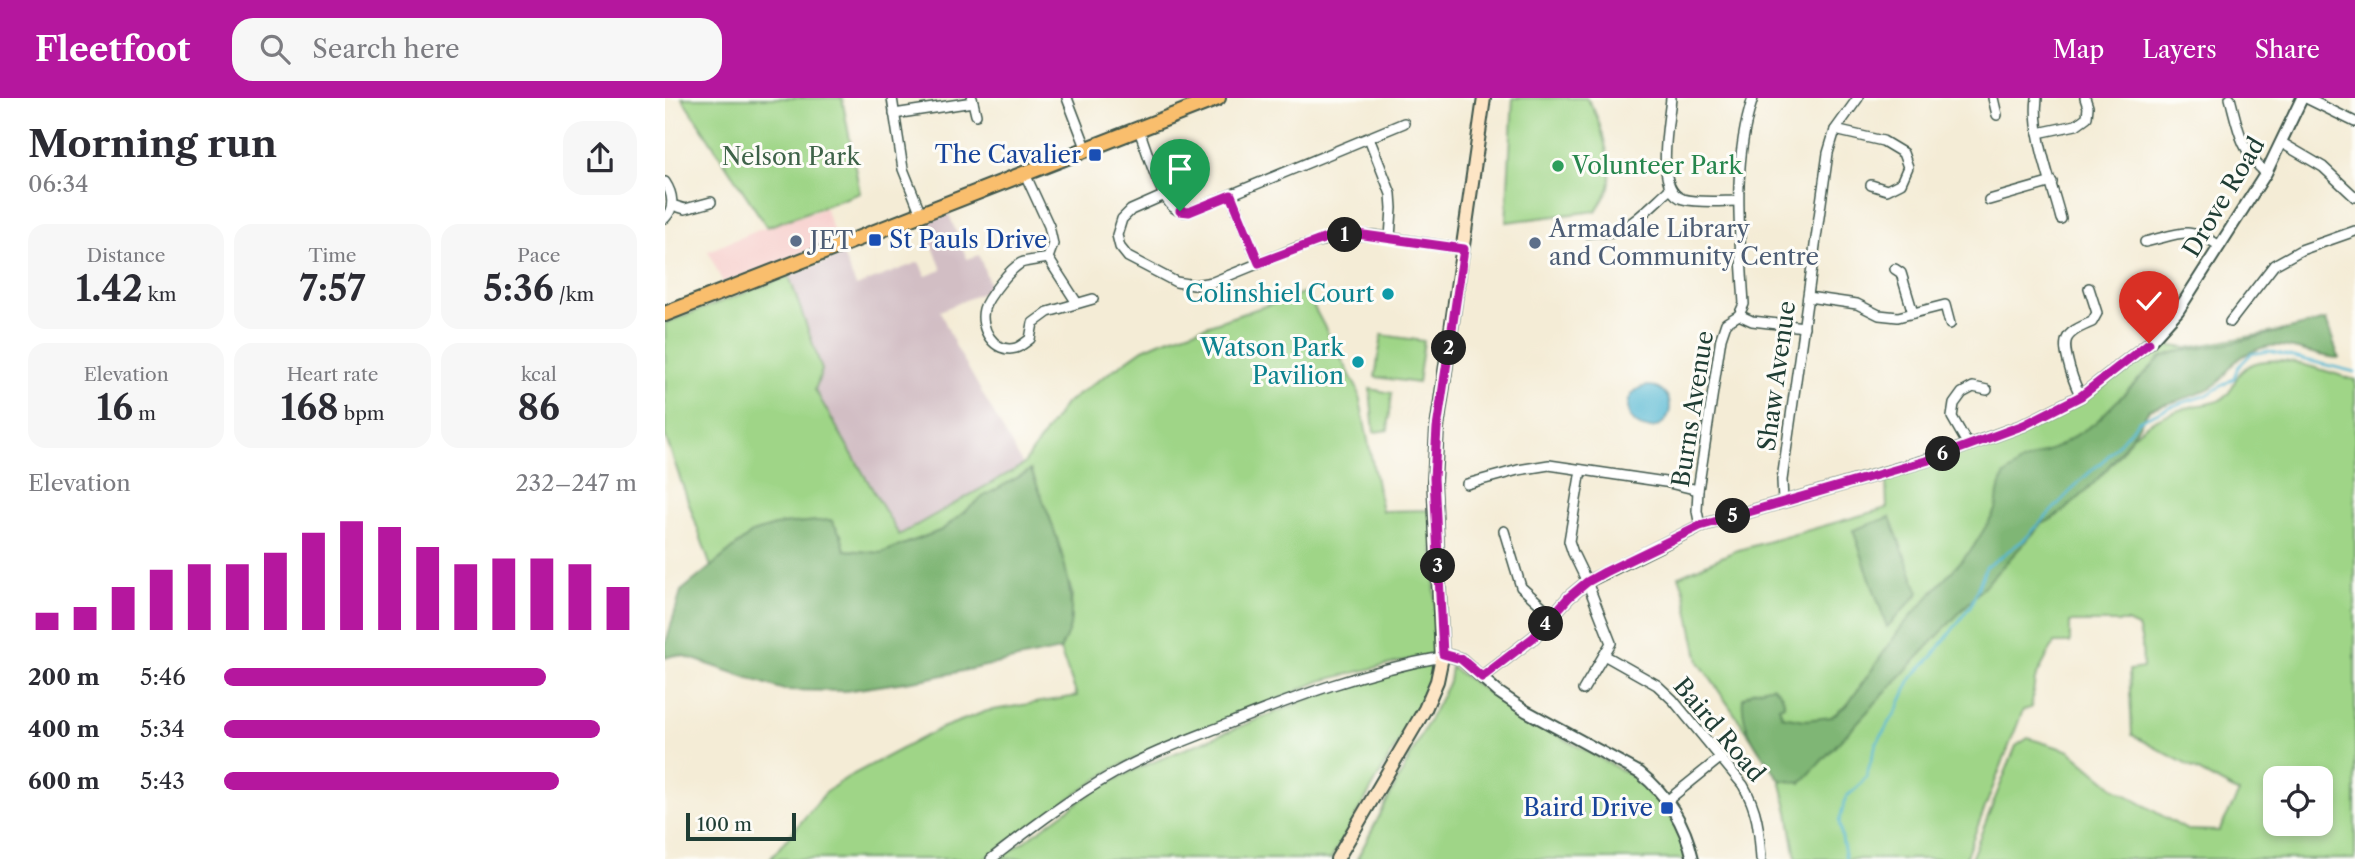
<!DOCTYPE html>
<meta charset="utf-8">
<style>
:root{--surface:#fff;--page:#f7f7f7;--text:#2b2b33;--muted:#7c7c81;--accent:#b5179e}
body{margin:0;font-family:"Libre Caslon Text",serif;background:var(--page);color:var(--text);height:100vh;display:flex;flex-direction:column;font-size:26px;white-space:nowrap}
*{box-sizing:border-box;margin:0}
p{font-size:23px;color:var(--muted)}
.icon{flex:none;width:38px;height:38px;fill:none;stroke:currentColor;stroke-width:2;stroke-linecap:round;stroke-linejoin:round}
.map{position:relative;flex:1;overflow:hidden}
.panel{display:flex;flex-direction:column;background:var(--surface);width:665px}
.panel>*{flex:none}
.tools{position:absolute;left:1598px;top:668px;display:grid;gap:14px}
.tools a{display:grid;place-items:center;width:70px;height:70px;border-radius:14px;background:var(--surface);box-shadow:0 4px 10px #0003;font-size:35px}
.scale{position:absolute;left:21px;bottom:18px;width:110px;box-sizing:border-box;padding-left:7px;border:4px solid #1f3d34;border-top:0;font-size:19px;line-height:24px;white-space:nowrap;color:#1f3d34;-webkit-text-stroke:5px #fdfcf7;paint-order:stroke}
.pin{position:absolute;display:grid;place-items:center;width:60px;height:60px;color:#fff;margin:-72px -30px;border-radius:50% 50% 50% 0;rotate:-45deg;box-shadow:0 0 7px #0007}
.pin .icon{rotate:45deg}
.km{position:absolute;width:35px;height:35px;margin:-18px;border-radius:50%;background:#222;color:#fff;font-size:19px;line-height:35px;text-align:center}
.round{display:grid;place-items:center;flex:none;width:74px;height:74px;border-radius:21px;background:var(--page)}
.head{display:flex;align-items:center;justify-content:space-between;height:119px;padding:0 28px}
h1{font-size:38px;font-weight:700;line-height:52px}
.metrics{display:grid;grid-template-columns:repeat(3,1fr);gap:10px;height:119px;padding:7px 28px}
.metrics div{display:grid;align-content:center;border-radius:18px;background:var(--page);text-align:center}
.metrics b{font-size:35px;font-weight:700}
.metrics small{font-size:19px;font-weight:400}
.metrics p{font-size:19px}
.chart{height:196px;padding:14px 28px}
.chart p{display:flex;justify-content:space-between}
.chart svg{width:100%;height:126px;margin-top:7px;stroke:var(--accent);stroke-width:6}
ul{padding:0 28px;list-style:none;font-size:23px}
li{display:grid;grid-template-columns:112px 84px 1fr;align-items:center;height:52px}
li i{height:18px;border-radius:9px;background:var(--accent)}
header{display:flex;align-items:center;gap:42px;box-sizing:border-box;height:98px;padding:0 35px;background:var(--accent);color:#fff}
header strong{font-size:33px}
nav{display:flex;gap:38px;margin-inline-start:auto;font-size:24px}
.search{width:490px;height:63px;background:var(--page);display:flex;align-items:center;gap:18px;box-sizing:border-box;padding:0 24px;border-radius:21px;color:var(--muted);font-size:26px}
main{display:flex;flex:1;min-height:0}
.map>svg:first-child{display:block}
.built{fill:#f7d0ce}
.industrial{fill:#d2bec4}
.green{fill:#9fd587;stroke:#5f895e;stroke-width:2;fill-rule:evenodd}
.forest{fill:#7fb674;stroke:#4f7a54;stroke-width:2}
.water{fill:#54b8d3;stroke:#3a7a84;stroke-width:2}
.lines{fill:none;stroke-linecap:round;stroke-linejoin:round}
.stream{stroke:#54b8d3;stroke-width:2.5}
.minor-casing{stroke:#3f574c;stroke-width:12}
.tertiary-casing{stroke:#3f574c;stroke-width:14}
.secondary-casing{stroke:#3f574c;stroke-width:16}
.primary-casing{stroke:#3f574c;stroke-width:18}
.minor{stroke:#fff;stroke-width:9}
.tertiary{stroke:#fff;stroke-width:10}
.secondary{stroke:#fde5c5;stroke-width:12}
.primary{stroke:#f9be6d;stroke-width:14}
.route-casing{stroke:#fff;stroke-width:14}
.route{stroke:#b5179e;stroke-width:9}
.transit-dot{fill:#1a4fb4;stroke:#fdfcf7;stroke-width:2.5}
.leisure-dot{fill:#2e9e5b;stroke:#fdfcf7;stroke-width:2.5}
.service-dot{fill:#5c6f8a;stroke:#fdfcf7;stroke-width:2.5}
.culture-dot{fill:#0f9aa8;stroke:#fdfcf7;stroke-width:2.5}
.labels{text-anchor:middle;stroke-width:6;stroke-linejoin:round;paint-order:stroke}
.transit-label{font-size:24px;fill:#164399;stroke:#fdfcf7;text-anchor:end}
.park-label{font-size:24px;fill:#3f6349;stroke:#fdfcf7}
.leisure-label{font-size:24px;fill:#27864d;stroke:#fdfcf7;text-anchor:start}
.street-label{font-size:24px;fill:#1f3d34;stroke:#fdfcf7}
.service-label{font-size:24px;fill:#4e5e75;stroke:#fdfcf7;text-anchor:start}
.culture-label{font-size:24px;fill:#0d838f;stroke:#fdfcf7;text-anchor:end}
</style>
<header>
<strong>Fleetfoot</strong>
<div class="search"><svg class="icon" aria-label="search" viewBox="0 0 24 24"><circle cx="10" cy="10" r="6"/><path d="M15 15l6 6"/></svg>Search here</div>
<nav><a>Map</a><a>Layers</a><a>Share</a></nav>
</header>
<main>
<section class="panel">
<div class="head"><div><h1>Morning run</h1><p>06:34</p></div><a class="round"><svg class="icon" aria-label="share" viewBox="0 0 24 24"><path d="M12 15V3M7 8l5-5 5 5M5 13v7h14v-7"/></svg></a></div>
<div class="metrics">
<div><p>Distance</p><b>1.42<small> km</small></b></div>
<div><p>Time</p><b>7:57</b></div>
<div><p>Pace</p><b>5:36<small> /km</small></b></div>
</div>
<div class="metrics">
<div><p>Elevation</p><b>16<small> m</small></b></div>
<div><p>Heart rate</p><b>168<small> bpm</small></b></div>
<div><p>kcal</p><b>86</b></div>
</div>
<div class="chart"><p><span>Elevation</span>232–247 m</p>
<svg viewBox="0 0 160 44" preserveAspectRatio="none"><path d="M5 44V38M15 44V36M25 44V29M35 44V23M45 44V21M55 44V21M65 44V17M75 44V10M85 44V6M95 44V8M105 44V15M115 44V21M125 44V19M135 44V19M145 44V21M155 44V29"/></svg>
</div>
<ul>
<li><b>200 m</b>5:46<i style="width:78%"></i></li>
<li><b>400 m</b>5:34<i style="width:91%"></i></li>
<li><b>600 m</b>5:43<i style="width:81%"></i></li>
</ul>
</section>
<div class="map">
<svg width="1690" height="761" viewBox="0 0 1690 761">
<rect width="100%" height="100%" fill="#fdfcf7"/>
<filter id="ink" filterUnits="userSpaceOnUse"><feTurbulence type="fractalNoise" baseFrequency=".0143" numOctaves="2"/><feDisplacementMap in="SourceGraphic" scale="14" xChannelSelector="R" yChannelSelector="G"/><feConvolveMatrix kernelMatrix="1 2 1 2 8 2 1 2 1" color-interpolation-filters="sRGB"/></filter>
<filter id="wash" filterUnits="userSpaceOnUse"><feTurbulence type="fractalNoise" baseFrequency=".00686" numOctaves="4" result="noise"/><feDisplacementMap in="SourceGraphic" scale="28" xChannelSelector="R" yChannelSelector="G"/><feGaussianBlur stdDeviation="1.57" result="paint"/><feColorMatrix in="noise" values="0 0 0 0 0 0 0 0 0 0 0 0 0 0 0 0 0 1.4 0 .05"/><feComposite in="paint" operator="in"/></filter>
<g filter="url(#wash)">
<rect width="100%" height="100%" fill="#f4ecd6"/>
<path class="built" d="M160,110L172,143L58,185L43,153L130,117L134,119Z"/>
<path class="industrial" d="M283,114L302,161L314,157L326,191L275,213L290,247L358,367L234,437L150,292L157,272L124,178L178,157L191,188L254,164L261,178L277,172L259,125Z"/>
<g class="green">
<path d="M17,0H177L195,95L102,129Z"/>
<path d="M848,0H921C934,13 949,71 944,89C942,97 935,106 931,113L841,124Z"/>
<path d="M124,178L157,272L150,292L234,437L358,367L400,306L478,251L494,244L641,194L693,292L717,413L767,412L772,555L655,583L567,621L511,641L448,671L363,729L320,761H105L162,693L183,679L274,631L322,613L412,598L395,552L405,529L407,495L384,417L319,398L277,432L216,455L180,452L176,437L166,422L117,426L87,435L46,469L0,337V225Z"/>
<path d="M1636,229L1509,285L1379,425C1401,416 1439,376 1454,357C1460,350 1464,341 1471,335C1484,322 1511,312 1529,308C1537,306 1548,306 1555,302C1568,296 1568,281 1577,273C1601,248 1662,274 1690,282V761H1306L1351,648L1363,640L1405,653L1449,690L1522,732L1554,733L1574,695L1467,637L1464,572L1478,570L1477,544L1473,529L1462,524H1405V545H1389L1370,581L1366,610L1358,612L1300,761H1131L1123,714L1115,682L1034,564L1019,492L1014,478L1070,453L1222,410L1221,382L1370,328L1414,306L1457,274L1492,246L1522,250ZM1610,681H1656V726H1610Z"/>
<path d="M717,237L759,243L753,285L710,279Z"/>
<path d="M705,291L727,295L723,332L709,334Z"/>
<path d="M761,567L767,568L765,589L666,761H335L430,692L471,671L643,601L695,583Z"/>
<path d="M786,569L852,615L971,680L999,703L1016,736L1023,761H692L784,584Z"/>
</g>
<g class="forest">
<path d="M1661,222L1674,260C1651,259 1628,246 1605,248C1592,250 1576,257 1567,267C1560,276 1557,284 1545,290C1527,300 1504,305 1484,311C1462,349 1417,407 1377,426L1136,685L1115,682C1097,657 1075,633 1078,600L1088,593L1107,588C1113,592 1120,599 1119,607L1114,609L1117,618L1140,622L1166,619L1183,606L1237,528L1307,451L1331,412L1333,395L1339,378L1355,365L1394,348L1430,325L1496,259L1511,254L1567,245Z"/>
<path d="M366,372C383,414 412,482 405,527C404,535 398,544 395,552L260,581L180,593L119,592L19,558L10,557L0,560V548L16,493L87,435L117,426L166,422L176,437L180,452L216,455L277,432L319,398Z"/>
<path d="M1225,419L1254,495L1222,529L1188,432Z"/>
</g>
<circle class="water" cx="984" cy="309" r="21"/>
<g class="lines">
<path class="stream" d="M1181,761L1174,724L1181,699L1194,688L1201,679L1211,646L1231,614L1247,579L1268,558L1306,507L1321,469L1360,441L1416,382L1442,359L1473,323L1505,309L1542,297L1569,280L1573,269L1586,256L1604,253L1690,274"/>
</g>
</g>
<g filter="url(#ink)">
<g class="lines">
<defs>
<g id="minor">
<path d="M227,0L238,71L256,116"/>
<path d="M307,0L311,17"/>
<path d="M402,0L422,52"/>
<path d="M1006,0C1004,24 989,92 1018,101C1032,105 1057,103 1073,103"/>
<path d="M1328,0L1332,17"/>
<path d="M1372,0C1367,37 1387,85 1396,121"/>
<path d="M1565,0C1573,30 1576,54 1601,75"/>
<path d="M1641,0L1690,24"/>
<path d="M229,16L308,4"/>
<path d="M474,32C481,50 495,98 508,109C513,113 518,114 524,114L739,25"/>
<path d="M1170,32L1218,43L1238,55L1243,69L1236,85L1222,92L1206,87"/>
<path d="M1373,35L1411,27L1422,19L1423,9L1420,0"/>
<path d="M704,40L726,96L727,110L725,140"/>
<path d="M1617,45L1658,69L1690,99"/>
<path d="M360,76L384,128L388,146L383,160L412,205"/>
<path d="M0,84C8,96 10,110 0,120"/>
<path d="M500,97L466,112L457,121L452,137L455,149L463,159L511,184L529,187L548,184L631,150L674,138L707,137L798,151"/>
<path d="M566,97L594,165"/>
<path d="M1324,102L1387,84"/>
<path d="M7,107L20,111L46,104"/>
<path d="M923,135C932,133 942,136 951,133C968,128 991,103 1005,91"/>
<path d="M1480,144C1515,136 1523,127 1555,148"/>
<path d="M383,160C375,162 364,162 356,165C345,171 322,200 319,211C314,230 329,256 351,250C355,249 361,244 365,241L368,225L383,214L428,201"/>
<path d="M1230,171L1236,175L1248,215"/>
<path d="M1143,199L1192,206L1214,217L1233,219L1280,207L1285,226"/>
<path d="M1074,217L1087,223L1139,229"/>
<path d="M1565,224L1609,167L1636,152L1690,133"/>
<path d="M1416,298C1411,290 1408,281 1405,271C1397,242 1397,236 1427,224L1432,215L1424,190"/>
<path d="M1303,347L1287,319L1289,306L1297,295L1308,289L1322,292"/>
<path d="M916,372L904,443L908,455L922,484L946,545L918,592"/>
<path d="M802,386L853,372L884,367L1000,384L1033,392"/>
<path d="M1118,404L1117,382L1163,55L1170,32L1193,0"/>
<path d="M1035,428L1032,413L1033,392L1056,240L1061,225L1074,217L1079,206C1075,137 1066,67 1088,0"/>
<path d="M839,433L856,489L888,518"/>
<path d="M939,557L992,587L1008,602L1078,687C1093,713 1094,732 1096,761"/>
<path d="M1003,702L1055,660"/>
<path d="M326,761C365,731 405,700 448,676C483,656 522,642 560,627C633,598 699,573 777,559"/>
</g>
<g id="tertiary">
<path d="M778,556L796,561L833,594L861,613L975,675C1004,698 1020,726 1028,761"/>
<path d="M817,579L869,539L904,499L922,484L1035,428L1263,362L1359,327L1416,298L1484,245L1513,213L1601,75L1637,0"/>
</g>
<path id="secondary" d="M672,761L760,611L772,583L777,559L769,384L772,330L819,0"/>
<path id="primary" d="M0,216L553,0"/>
</defs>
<use href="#minor" class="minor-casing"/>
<use href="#tertiary" class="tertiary-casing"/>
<use href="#secondary" class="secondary-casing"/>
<use href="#primary" class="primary-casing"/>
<use href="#minor" class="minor"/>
<use href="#tertiary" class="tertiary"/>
<use href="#secondary" class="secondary"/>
<use href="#primary" class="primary"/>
</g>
</g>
<g class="lines" filter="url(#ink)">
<defs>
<path id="route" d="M515,113L524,114L566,97L594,165L661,140L692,136L799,151L772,330L769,380L778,556L796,561L817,579L869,539L904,499L922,484L940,474L1035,428L1264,362L1359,327L1416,298L1484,245"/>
</defs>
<use href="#route" class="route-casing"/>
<use href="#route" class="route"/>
</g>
<g class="transit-dot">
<rect x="423" y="50" width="14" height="14" rx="3.5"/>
<rect x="203" y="135" width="14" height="14" rx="3.5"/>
<rect x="995" y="703" width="14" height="14" rx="3.5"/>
</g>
<circle class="leisure-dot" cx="893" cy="68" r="7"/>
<g class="service-dot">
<circle cx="131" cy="143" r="7"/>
<circle cx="870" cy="145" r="7"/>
</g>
<g class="culture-dot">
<circle cx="723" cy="196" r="7"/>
<circle cx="693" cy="264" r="7"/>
</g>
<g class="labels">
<g class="transit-label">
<text x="416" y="65">The Cavalier</text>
<text x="224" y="150" text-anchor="start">St Pauls Drive</text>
<text x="988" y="718">Baird Drive</text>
</g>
<g class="park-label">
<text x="126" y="67">Nelson Park</text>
</g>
<g class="leisure-label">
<text x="907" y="76">Volunteer Park</text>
</g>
<g class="street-label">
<text transform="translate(1559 99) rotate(-59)" y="8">Drove Road</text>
<text transform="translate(1112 278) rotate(-82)" y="8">Shaw Avenue</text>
<text transform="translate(1028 311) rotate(-81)" y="8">Burns Avenue</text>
<text transform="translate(1054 632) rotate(50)" y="8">Baird Road</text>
</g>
<g class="service-label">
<text x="884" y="139">Armadale Library<tspan x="884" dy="28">and Community Centre</tspan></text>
<text x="145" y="151">JET</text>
</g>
<g class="culture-label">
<text x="709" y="204">Colinshiel Court</text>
<text x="679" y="258">Watson Park<tspan x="679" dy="28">Pavilion</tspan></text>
</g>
</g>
</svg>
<div class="tools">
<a><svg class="icon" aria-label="locate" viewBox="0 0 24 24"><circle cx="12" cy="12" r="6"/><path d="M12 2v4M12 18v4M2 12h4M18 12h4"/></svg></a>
</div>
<div class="scale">100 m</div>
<div class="pin" style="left:515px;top:113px;background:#1e9e55"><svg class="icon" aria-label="arrive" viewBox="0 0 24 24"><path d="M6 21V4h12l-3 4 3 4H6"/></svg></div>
<div class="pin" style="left:1484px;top:245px;background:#d93025"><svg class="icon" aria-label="check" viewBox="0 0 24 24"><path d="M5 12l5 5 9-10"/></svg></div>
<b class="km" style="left:680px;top:137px">1</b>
<b class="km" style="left:784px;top:250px">2</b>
<b class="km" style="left:773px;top:468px">3</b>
<b class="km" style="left:881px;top:526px">4</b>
<b class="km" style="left:1068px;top:418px">5</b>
<b class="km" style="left:1278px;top:356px">6</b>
</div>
</main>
